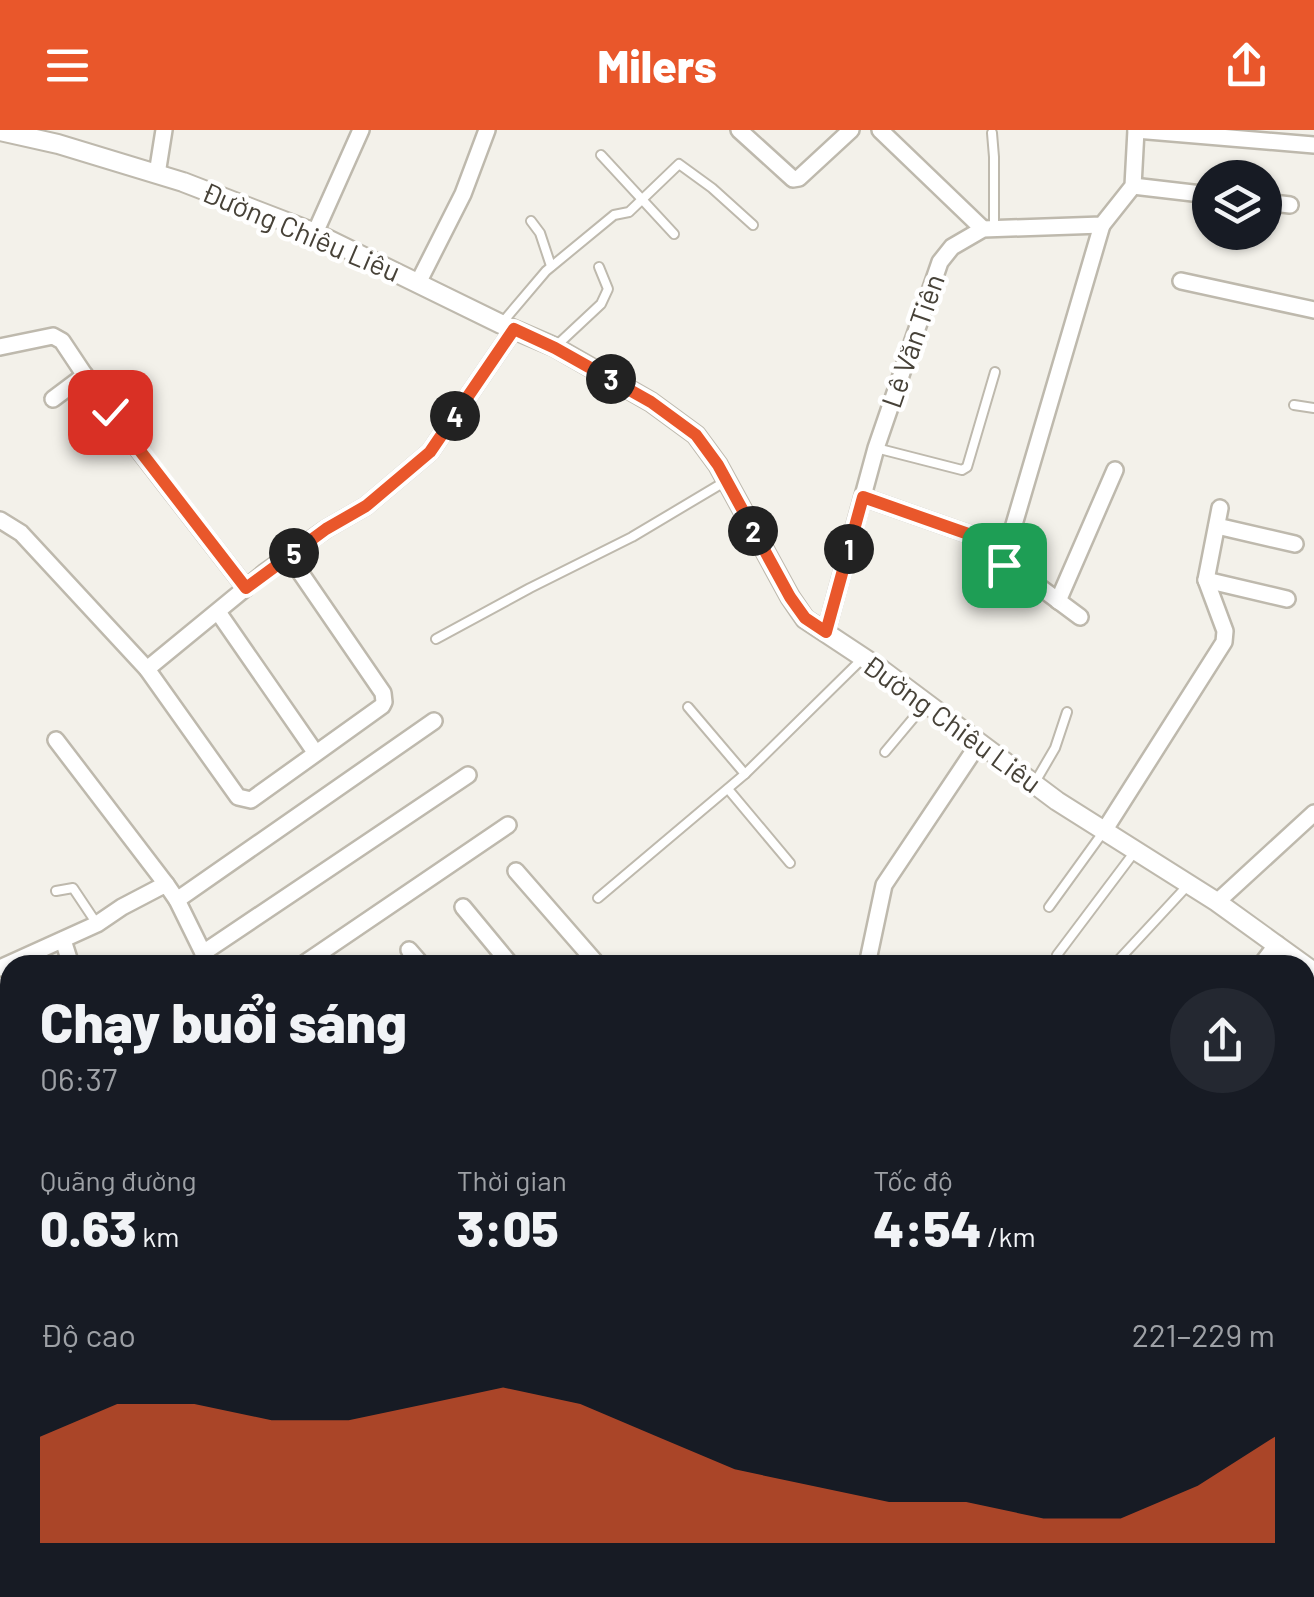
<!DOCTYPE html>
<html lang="vi">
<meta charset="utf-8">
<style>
:root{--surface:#171b24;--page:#242831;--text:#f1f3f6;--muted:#9ea1a6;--accent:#e9572b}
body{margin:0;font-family:Barlow,sans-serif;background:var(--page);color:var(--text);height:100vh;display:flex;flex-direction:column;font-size:38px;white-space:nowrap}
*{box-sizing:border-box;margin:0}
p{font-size:32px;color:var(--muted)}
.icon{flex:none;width:55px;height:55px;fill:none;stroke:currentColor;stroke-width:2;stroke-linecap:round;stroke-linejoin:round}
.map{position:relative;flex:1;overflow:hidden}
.panel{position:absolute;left:0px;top:825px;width:1315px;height:642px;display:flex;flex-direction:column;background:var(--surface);border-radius:30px 30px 0 0;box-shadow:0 2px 8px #0004}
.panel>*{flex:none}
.tools{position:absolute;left:1192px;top:30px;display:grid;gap:20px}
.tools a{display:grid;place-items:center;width:90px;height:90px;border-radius:50%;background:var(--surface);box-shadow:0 2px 8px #0004;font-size:50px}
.pin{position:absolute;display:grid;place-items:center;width:85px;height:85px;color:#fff;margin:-42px;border-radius:20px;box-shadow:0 5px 15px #0006}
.km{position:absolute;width:50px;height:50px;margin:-25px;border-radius:50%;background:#222;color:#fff;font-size:28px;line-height:50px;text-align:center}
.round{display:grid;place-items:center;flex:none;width:105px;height:105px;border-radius:52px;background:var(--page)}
.headline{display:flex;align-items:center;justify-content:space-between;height:170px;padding:0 40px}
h1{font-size:55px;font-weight:800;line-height:75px}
.metrics{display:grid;grid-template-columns:repeat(3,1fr);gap:15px;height:170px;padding:10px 40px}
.metrics div{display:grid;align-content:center}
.metrics b{font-size:50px;font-weight:800}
.metrics small{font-size:28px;font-weight:400}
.metrics p{font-size:28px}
.chart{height:280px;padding:20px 40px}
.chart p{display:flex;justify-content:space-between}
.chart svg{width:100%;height:180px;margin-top:10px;fill:var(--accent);opacity:.7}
header{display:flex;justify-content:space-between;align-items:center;height:130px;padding:0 40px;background:var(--accent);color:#fff;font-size:45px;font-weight:800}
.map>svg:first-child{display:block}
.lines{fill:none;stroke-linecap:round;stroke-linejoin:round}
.service-casing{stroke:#beb9ad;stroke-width:12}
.minor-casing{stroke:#beb9ad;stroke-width:20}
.tertiary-casing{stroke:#beb9ad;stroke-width:22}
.service{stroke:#fff;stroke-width:8}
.minor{stroke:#fff;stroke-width:15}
.tertiary{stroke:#fff;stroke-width:18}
.route-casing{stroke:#fff;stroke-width:20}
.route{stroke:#e9572b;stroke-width:12}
.labels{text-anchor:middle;stroke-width:9;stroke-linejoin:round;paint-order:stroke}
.street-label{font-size:28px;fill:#474238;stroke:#fff}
</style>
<header><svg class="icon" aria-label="menu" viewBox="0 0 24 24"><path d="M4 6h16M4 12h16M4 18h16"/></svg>Milers<svg class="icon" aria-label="share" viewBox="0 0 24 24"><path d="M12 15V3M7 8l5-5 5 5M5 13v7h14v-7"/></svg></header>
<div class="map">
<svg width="1314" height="1467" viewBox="0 0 1314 1467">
<rect width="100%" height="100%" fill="#f3f1ea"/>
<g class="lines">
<defs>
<g id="service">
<path d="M992,3L994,27V98"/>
<path d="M601,25L674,104"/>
<path d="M531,91L540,103L551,136"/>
<path d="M501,194L546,141L614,85L629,82L679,34L712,58L753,95"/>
<path d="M555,217L601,174L608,159L599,137"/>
<path d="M1294,275L1314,278"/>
<path d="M876,318L962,340L967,337L995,242"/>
<path d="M436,509L530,458L632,407L726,351"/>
<path d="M688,577L745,644"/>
<path d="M885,622L926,573"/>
<path d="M1034,654L1055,618L1067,582"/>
<path d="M728,659L790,733"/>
<path d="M56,761L73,758L97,794"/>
<path d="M598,768L745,644L861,530"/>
<path d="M1049,777L1104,701"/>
<path d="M1057,825L1136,720"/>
<path d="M1114,835L1189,754"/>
</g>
<g id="minor">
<path d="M739,0L793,49L799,48L851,0"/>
<path d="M880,0L983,99"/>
<path d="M1136,0L1314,15"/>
<path d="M157,44L164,0"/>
<path d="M1133,56L1210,65"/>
<path d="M1265,72L1290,75"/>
<path d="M315,103L361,0"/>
<path d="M1181,151L1314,180"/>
<path d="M418,153L463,64L487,0"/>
<path d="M0,217L53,206L62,211L110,283L246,458"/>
<path d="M53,269L85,245"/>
<path d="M863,367L974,406L991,419L996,428L1004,435L1041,458L1080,487"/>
<path d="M0,390L21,403L147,539L238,667L251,670L382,576L384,572L383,563L289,426"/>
<path d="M1217,396L1295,414"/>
<path d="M1013,398L1102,95"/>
<path d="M1206,450L1287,469"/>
<path d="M1058,471L1115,340"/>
<path d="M218,482L315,622"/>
<path d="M826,502L876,318L940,132L952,117L983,99L1102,95L1133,56L1136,0"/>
<path d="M147,539L264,443L326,399L366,376L430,322L514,199"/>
<path d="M56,610L166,754"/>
<path d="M1104,701L1224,512L1225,501L1206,450L1220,378"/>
<path d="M516,741L598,835"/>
<path d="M177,770L434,591"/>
<path d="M1217,772L1314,683"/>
<path d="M463,777L511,835"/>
<path d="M63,810L71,835"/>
<path d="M409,820L422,835"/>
<path d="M203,823L468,645"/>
<path d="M302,835L508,695"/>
<path d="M867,835L884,755L979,613"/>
<path d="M1261,835L1277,814"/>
<path d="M0,838L97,794L122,777L166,754L177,770L209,835"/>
<path d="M1305,924L1314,915"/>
<path d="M1305,1020L1314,1028"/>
<path d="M1305,1106L1314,1117"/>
<path d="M1305,1187L1314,1177"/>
<path d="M0,1268L10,1269"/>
<path d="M1305,1350L1314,1356"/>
<path d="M0,1380L10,1383"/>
<path d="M740,1458L763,1467"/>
<path d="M981,1458L999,1467"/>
<path d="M1269,1458L1282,1467"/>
<path d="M301,1467L304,1458"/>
<path d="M385,1467L388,1458"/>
<path d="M465,1467L468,1458"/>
<path d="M558,1467L562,1458"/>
<path d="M888,1467L892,1458"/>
<path d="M1085,1467L1092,1458"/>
<path d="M1237,1467L1244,1458"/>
</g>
<path id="tertiary" d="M0,1L58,14L183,52L315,103L501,194L555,217L651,272L696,305L718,335L790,467L805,489L882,540L1057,671L1217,772L1314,842"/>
</defs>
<use href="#service" class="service-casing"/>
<use href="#minor" class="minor-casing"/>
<use href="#tertiary" class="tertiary-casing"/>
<use href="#service" class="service"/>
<use href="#minor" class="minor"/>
<use href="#tertiary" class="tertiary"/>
</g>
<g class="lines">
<defs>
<path id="route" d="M110,282L246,458L326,399L366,376L430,322L514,199L555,218L651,272L696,305L718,335L790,467L805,488L826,502L863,367L974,406L991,418L1004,435"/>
</defs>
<use href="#route" class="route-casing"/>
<use href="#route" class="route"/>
</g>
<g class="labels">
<g class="street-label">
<text transform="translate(301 102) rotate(23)" y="10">Đường Chiêu Liêu</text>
<text transform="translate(913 211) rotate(-71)" y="10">Lê Văn Tiên</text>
<text transform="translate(952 594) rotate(36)" y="10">Đường Chiêu Liêu</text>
</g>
</g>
</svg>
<div class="tools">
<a><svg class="icon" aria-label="layers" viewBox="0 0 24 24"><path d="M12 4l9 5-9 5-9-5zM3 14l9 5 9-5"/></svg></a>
</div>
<div class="pin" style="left:1004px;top:435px;background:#1e9e55"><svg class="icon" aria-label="arrive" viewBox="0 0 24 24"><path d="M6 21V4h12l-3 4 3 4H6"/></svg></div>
<div class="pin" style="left:110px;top:282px;background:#d93025"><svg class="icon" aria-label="check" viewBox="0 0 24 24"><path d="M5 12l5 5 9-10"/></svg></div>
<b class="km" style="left:849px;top:419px">1</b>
<b class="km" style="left:753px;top:401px">2</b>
<b class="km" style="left:611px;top:249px">3</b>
<b class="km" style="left:455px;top:286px">4</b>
<b class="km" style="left:294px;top:423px">5</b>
<section class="panel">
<div class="headline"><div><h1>Chạy buổi sáng</h1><p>06:37</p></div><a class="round"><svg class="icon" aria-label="share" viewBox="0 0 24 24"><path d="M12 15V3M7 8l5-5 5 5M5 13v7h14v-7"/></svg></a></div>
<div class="metrics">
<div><p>Quãng đường</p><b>0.63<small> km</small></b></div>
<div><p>Thời gian</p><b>3:05</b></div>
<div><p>Tốc độ</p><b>4:54<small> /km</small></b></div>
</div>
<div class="chart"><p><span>Độ cao</span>221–229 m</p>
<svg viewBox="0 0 160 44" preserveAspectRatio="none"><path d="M0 44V18L10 10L20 10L30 14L40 14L50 10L60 6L70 10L80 18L90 26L100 30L110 34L120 34L130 38L140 38L150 30L160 18V44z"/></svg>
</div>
</section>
</div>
